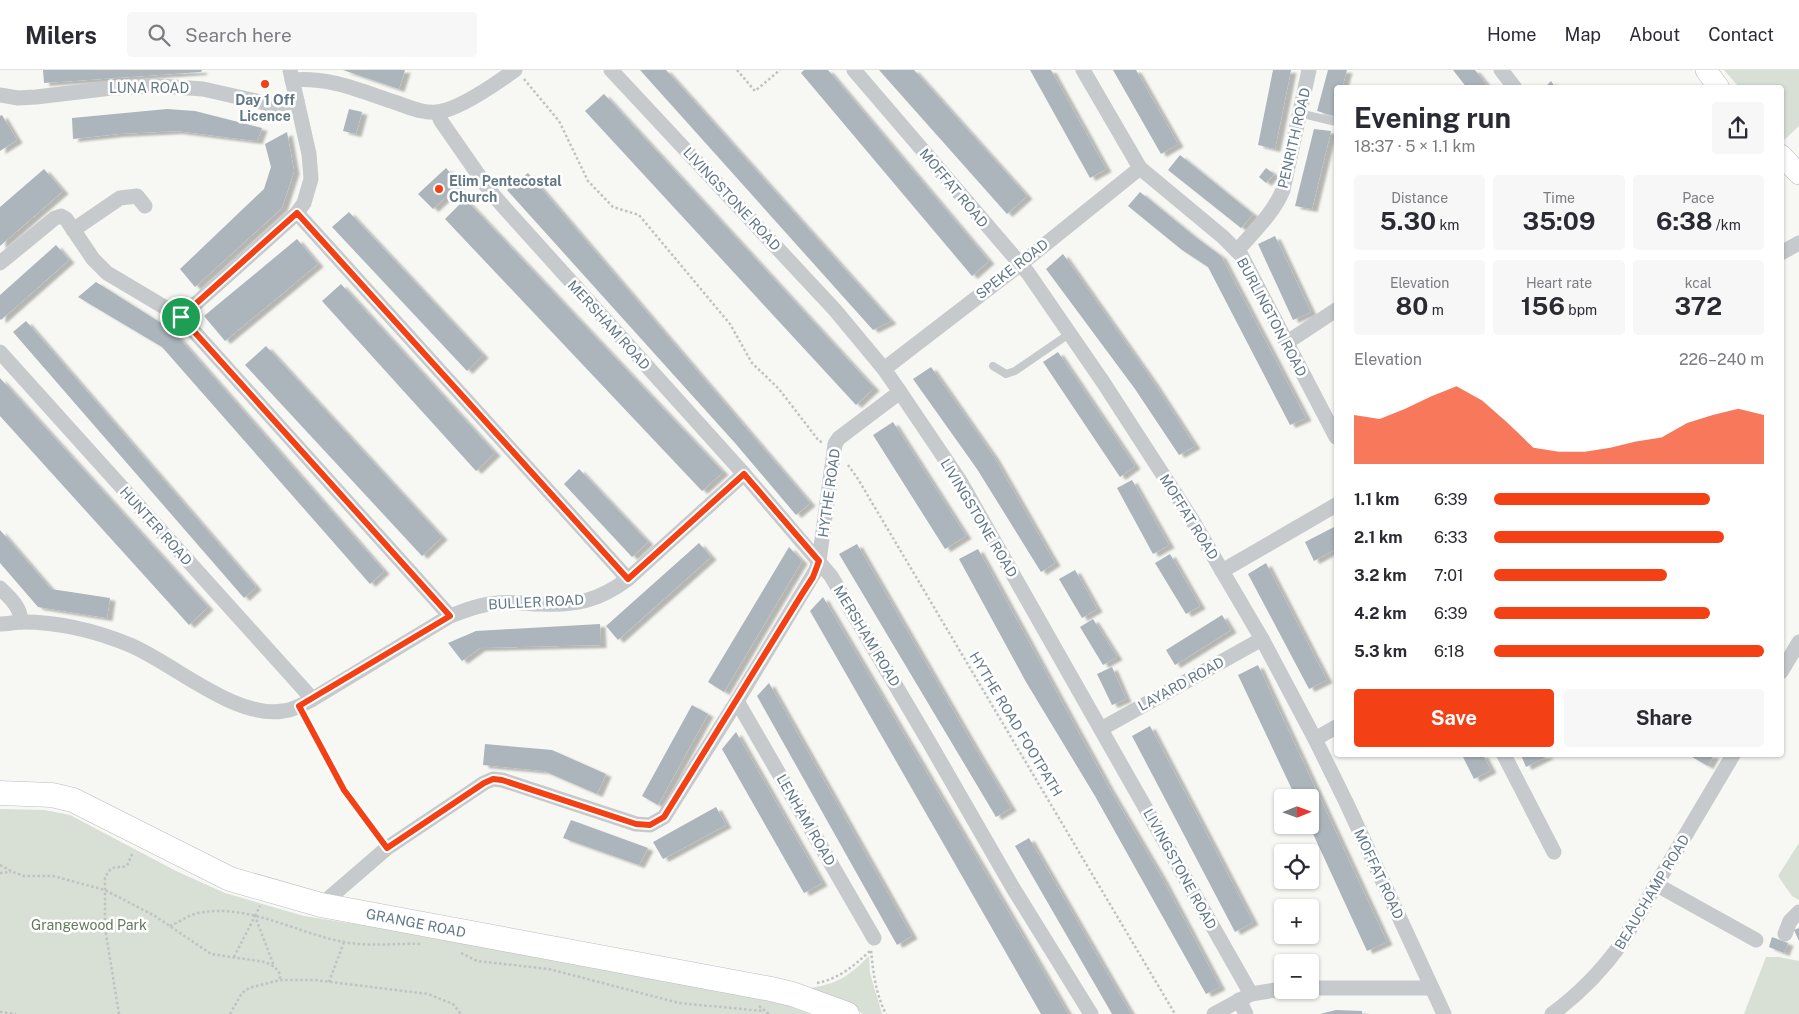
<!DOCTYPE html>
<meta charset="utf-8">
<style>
:root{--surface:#fff;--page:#f7f7f7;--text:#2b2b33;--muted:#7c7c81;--line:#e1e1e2;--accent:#f44015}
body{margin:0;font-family:"Public Sans",sans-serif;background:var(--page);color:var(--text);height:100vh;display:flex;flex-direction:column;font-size:19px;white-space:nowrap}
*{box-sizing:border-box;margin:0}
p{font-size:16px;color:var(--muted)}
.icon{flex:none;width:28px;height:28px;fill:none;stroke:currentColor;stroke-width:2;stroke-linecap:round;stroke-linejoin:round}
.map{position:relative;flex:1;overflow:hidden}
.details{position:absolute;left:1334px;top:15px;width:450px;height:672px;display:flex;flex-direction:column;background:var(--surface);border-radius:5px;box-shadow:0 1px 4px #0004}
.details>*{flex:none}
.needle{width:32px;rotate:89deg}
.fabs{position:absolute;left:1274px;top:719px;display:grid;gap:10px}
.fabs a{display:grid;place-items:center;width:45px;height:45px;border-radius:5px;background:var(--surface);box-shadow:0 1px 4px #0004;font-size:25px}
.pin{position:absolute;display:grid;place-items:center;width:42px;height:42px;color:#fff;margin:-21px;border:2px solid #fff;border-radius:50%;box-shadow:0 1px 5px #0007}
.round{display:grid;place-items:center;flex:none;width:52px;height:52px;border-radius:5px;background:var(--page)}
.overview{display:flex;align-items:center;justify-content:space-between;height:85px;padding:0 20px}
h1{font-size:28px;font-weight:700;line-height:38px}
.metrics{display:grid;grid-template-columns:repeat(3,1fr);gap:8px;height:85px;padding:5px 20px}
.metrics div{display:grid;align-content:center;border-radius:5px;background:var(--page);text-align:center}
.metrics b{font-size:25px;font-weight:700}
.metrics small{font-size:14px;font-weight:400}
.metrics p{font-size:14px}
.chart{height:140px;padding:10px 20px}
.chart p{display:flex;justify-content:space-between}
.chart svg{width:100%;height:90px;margin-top:5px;fill:var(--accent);opacity:.7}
.button{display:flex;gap:10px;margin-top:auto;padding:10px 20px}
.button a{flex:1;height:58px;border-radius:5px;background:var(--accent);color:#fff;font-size:20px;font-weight:700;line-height:58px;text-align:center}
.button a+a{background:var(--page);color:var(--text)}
ul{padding:0 20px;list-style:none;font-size:16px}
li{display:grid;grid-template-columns:80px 60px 1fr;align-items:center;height:38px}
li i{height:12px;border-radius:6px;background:var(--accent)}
header{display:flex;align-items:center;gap:30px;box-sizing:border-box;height:70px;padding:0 25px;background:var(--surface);border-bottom:1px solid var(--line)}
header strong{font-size:24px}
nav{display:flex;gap:28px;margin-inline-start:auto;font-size:18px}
.search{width:350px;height:45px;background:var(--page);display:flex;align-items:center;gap:12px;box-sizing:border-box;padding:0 18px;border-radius:5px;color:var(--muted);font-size:19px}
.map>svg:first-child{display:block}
.green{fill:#d8dfd4}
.building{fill:#acb5bb;filter:url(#shadow)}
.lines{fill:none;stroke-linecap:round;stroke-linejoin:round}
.secondary-casing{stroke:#b6bcc0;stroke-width:22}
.primary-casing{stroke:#b9bdc1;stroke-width:25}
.path{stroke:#bfc2c4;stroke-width:2.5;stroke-dasharray:2.5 2.5;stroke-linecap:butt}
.lane{stroke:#c6cacd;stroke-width:8}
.street{stroke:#c6cacd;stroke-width:15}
.secondary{stroke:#fff;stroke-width:21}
.primary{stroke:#fff;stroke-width:24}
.route-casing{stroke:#fff;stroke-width:10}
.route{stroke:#f44015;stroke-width:6}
.poi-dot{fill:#f44015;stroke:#fff;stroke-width:2}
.labels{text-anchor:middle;stroke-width:5;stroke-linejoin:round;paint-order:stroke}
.street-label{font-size:14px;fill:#637887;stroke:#fff}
.poi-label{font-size:14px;font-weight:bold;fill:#637887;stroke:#fff}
.park-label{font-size:14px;fill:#65795e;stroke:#fff}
</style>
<header>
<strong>Milers</strong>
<div class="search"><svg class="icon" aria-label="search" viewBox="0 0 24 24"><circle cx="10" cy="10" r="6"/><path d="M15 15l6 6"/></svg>Search here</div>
<nav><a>Home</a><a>Map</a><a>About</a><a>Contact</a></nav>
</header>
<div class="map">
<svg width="1799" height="944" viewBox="0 0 1799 944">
<defs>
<filter id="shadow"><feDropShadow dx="5.5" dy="3" stdDeviation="1" flood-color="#0004"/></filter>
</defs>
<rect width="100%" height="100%" fill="#f7f7f3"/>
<g class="green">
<path d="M1724,0H1799V56L1783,71L1781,68V18L1739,17Z"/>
<path d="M0,739L44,740L70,745L176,801L225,823L304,846L730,913C757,922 783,934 810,944H0Z"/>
<path d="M1799,773V830L1792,826L1778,806Z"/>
<path d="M869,886L870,903L882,944H863L854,938L811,918C839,913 849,906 869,886Z"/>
<path d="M1766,887H1779L1799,891V944H1744Z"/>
</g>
<g class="building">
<path d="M43,0H202L201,2L44,13Z"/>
<path d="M343,0H405L399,19Z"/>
<path d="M640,0H666L891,251L873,260Z"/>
<path d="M804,0H828L989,191L972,206L801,3Z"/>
<path d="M879,0H914L1027,126L1007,144Z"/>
<path d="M1030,0H1051L1106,99L1090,108Z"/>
<path d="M1113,0H1136L1178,74L1161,84Z"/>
<path d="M1273,0H1291L1275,79L1258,75Z"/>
<path d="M1328,0H1347L1342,18H1336V38L1334,46L1317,41Z"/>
<path d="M1453,0H1475L1489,18H1467Z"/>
<path d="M1551,11L1556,18H1544Z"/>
<path d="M604,24L874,318L856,335L585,41Z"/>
<path d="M167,39L195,41L262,58L257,71L177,61L118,64L73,69L72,48Z"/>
<path d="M349,39L362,42L356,64L343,61Z"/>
<path d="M2,45L17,70L0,81V46Z"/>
<path d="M1314,59L1331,61L1312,139L1295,136Z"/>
<path d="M287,62L294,101L282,138L195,217L180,199L264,119L271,97L265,74Z"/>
<path d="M1180,85L1253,144L1241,158L1168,100Z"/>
<path d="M446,98L460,114L433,139L418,124Z"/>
<path d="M1266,98L1274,104L1266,113L1259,107Z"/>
<path d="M44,99L63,121L0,176V137Z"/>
<path d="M528,103L810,433L796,445L735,373L507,120Z"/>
<path d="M1140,122L1194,166L1221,186L1306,348L1290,355L1208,197L1182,180L1128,136Z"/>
<path d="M465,129L723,402L702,421L445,149Z"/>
<path d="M349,142L483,285L467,301L332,157Z"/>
<path d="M1275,166L1311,242L1293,250L1258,174Z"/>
<path d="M297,169L318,194L225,271L204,246Z"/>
<path d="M56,175L69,190L1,250L0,249V225Z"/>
<path d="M1063,184L1152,310L1195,376L1179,385L1135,319L1046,199Z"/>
<path d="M96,212L172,260L384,501L370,514L162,277L78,227Z"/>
<path d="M341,214L495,383L476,401L322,231Z"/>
<path d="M26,251L256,517L244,528L13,262Z"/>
<path d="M266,276L442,467L422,486L245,295Z"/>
<path d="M1058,282L1135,396L1120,407L1043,292Z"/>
<path d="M931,297L994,387L1055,493L1041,502L977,399L913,309Z"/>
<path d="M0,308L208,537L189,555L0,346Z"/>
<path d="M893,352L966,466L945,479L873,365Z"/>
<path d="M579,399L648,472L632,487L564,414Z"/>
<path d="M1132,410L1169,475L1153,484L1117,418Z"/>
<path d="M1336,456V479L1314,491L1305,472Z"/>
<path d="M0,460L51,519L110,528L107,548L38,537L0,493Z"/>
<path d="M699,473L711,487L618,570L606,556Z"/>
<path d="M857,474L975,678L1011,738L996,747L839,484Z"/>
<path d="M789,477L802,491L724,622L708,612Z"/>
<path d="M978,479L1109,718L1162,808L1220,917L1206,924L1095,726L1026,612L959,489Z"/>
<path d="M1170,484L1200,536L1186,544L1155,493Z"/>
<path d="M1266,493L1327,610L1309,619L1248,504Z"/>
<path d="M1075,500L1097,539L1082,548L1059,509Z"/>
<path d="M823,527L994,817L1068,944H1041L810,541Z"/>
<path d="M1222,545L1231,560L1175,595L1166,580Z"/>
<path d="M1093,549L1117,587L1103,595L1080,557Z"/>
<path d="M600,554L601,575L480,578L462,591L448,573L476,561Z"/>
<path d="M1258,595L1387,872L1367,881L1309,755L1310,728H1296L1238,605Z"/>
<path d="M1112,597L1126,629L1112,635L1097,604Z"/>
<path d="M769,613L912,866L897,875L757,626Z"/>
<path d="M692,635L708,644L658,735L642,726Z"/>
<path d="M1150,656L1253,852L1235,862L1132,666Z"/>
<path d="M736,662L822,813L804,823L722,679Z"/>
<path d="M485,674L552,680L606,704L597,724L544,701L483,695Z"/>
<path d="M1462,685H1483L1491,700L1474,709Z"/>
<path d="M1521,685H1547L1548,686L1526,697Z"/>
<path d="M1693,685H1714L1708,696L1692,687Z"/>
<path d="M716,737L726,755L663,789L653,772Z"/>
<path d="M571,750L648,778L639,795L563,768Z"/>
<path d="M1029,768L1131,944H1112L1015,776Z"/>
<path d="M1799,858V871L1794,860Z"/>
<path d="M1772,867L1788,873L1784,883L1769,877Z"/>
<path d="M1336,940L1362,941V944H1320Z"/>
</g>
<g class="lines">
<defs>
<g id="secondary">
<path d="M1706,0L1719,18"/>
<path d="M1781,85L1799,104"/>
</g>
<path id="primary" d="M0,723L52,725L73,730L230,809L321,835L771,919L792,924L847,944"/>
</defs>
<use href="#secondary" class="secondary-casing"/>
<use href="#primary" class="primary-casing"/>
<g class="path">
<path d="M737,0L755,21L780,0"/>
<path d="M524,9L559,51L588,111L613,137L639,145L730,254L752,293L779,319L819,371L822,372"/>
<path d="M848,395L858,409L1175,944"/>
<path d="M306,648L344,720L379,766"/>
<path d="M0,795L13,802L24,806H53L105,820L155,846L211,884L265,892L275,897L280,904V910"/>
<path d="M0,803L11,802"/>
<path d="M255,846L260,836"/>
<path d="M170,856C179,852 189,845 198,843C248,833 296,863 344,872C370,877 395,873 421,874"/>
<path d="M461,883L477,891L549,899L679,933L763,941"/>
<path d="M234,887L255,846L274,896"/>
<path d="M329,912L344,872"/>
<path d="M817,913C839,909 855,895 871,880C873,902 876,925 886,944"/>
<path d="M759,936L769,944"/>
<path d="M0,942L16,944"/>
<path d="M119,944L105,858V808C111,794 115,799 127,796L133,782"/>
<path d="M230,944L242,923L249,918L280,910H315L428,924L453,934L461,944"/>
</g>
<g class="lane">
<path d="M1299,43L1336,52"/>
<path d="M993,296L1006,304L1015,301L1069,264"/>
</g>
<g class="street">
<path d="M611,0L835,240L884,299L900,322L960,411L1251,924"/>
<path d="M854,0L1028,203L1103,312L1191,448L1262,569L1315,669L1346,732L1444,944"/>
<path d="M1083,0L1140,98L1223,167L1241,185L1336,367"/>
<path d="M1501,0L1515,18"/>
<path d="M292,10C332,7 360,21 397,33C409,37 424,44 438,42C460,39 497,13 515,0"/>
<path d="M0,25L18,28L36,27L112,18L159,16L203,19L274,35L297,31"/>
<path d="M437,42L441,51L489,120L502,135L744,404L831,506L929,672L1013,818L1091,944"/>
<path d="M297,143L628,509"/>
<path d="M73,160L120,128L137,126L145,136"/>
<path d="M1237,181C1254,161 1273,144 1283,120L1309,0"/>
<path d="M1781,183L1799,173"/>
<path d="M0,193L55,148L61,146L66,149L93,189L107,203L181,247L450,546"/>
<path d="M181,247L297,143L304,133L311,109L309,84L290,0"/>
<path d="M1286,273L1336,240"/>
<path d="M0,282L307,623L311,630"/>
<path d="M884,299L1027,189L1140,98"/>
<path d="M1222,501L1336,435"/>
<path d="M0,518C10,528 21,537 21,552"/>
<path d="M0,554C8,554 15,552 23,552C60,552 96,561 130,575C173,593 235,649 283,641C293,640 302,635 311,630L450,546C466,540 481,534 498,533C513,531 527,534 541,534C576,536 600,530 628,509L744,404"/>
<path d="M1781,602L1799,572"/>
<path d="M737,631L874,868"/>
<path d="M1101,659L1262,569"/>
<path d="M1315,669L1336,657"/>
<path d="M1504,685L1554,782"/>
<path d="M1657,815L1756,870"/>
<path d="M321,835L387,778L484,713L493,709L502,710L636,754L650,755L664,747L737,631L816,500L819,491L835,374L839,368L900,322"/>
<path d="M1785,864L1790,851L1799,842"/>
<path d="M1310,918H1432"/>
<path d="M1239,930L1246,944"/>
<path d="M1214,944L1251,924L1282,919"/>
<path d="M1552,944C1579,924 1601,902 1621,874L1733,685"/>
</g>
<use href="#secondary" class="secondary"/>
<use href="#primary" class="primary"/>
</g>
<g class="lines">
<defs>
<path id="route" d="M297,143L628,509L744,404L819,491L813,507L802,524L664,747L650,755L636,754L502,710L493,709L484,713L387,778L344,720L299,636L450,546L181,247Z"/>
</defs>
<use href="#route" class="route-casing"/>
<use href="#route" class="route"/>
</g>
<g class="poi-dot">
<circle cx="265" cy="14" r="5"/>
<circle cx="439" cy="119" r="5"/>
</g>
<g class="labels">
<g class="street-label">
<text x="149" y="23">LUNA ROAD</text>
<text transform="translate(1294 68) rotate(-77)" y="5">PENRITH ROAD</text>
<text transform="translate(954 118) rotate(50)" y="5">MOFFAT ROAD</text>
<text transform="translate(732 129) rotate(47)" y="5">LIVINGSTONE ROAD</text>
<text transform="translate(1012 199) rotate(-38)" y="5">SPEKE ROAD</text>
<text transform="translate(1272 247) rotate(62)" y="5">BURLINGTON ROAD</text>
<text transform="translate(609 255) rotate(48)" y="5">MERSHAM ROAD</text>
<text transform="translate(829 423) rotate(-82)" y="5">HYTHE ROAD</text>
<text transform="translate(1189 447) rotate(58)" y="5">MOFFAT ROAD</text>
<text transform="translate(979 448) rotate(59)" y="5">LIVINGSTONE ROAD</text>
<text transform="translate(156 456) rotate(48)" y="5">HUNTER ROAD</text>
<text transform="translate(536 532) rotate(-3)" y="5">BULLER ROAD</text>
<text transform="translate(867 566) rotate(59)" y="5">MERSHAM ROAD</text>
<text transform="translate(1181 614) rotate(-29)" y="5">LAYARD ROAD</text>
<text transform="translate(1016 654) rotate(59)" y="5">HYTHE ROAD FOOTPATH</text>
<text transform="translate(806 750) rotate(60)" y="5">LENHAM ROAD</text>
<text transform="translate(1180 799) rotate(61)" y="5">LIVINGSTONE ROAD</text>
<text transform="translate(1379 804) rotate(65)" y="5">MOFFAT ROAD</text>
<text transform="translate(1652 822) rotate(-59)" y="5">BEAUCHAMP ROAD</text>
<text transform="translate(416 853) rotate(11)" y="5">GRANGE ROAD</text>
</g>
<g class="poi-label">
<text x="265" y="35">Day 1 Off<tspan x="265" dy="16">Licence</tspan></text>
<text x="449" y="116" text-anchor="start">Elim Pentecostal<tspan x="449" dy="16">Church</tspan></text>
</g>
<g class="park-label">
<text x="89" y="860">Grangewood Park</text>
</g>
</g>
</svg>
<div class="fabs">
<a><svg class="needle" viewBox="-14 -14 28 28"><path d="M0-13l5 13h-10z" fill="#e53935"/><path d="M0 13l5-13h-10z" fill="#7c7c81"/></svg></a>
<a><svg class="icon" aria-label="locate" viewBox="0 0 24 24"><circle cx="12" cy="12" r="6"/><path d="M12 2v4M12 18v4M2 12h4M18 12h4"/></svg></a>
<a>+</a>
<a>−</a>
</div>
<div class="pin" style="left:181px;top:247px;background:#1e9e55"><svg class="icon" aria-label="arrive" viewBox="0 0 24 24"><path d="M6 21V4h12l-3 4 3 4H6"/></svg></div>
<section class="details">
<div class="overview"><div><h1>Evening run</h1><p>18:37 · 5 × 1.1 km</p></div><a class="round"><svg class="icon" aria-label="share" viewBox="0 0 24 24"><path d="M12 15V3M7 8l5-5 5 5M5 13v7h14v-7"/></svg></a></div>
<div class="metrics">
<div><p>Distance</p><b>5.30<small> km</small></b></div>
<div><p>Time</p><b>35:09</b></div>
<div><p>Pace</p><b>6:38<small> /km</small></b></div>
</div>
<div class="metrics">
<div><p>Elevation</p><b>80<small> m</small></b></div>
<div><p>Heart rate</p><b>156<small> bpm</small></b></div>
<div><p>kcal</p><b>372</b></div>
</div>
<div class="chart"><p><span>Elevation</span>226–240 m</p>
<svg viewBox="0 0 160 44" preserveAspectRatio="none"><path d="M0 44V20L10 22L20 17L30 11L40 6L50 13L60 24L70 36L80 38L90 38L100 36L110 33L120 31L130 24L140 20L150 17L160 20V44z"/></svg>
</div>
<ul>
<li><b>1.1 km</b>6:39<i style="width:80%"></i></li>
<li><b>2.1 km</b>6:33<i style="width:85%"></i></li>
<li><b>3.2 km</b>7:01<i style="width:64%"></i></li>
<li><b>4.2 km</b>6:39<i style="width:80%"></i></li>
<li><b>5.3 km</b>6:18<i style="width:100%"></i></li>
</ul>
<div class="button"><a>Save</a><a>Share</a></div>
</section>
</div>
